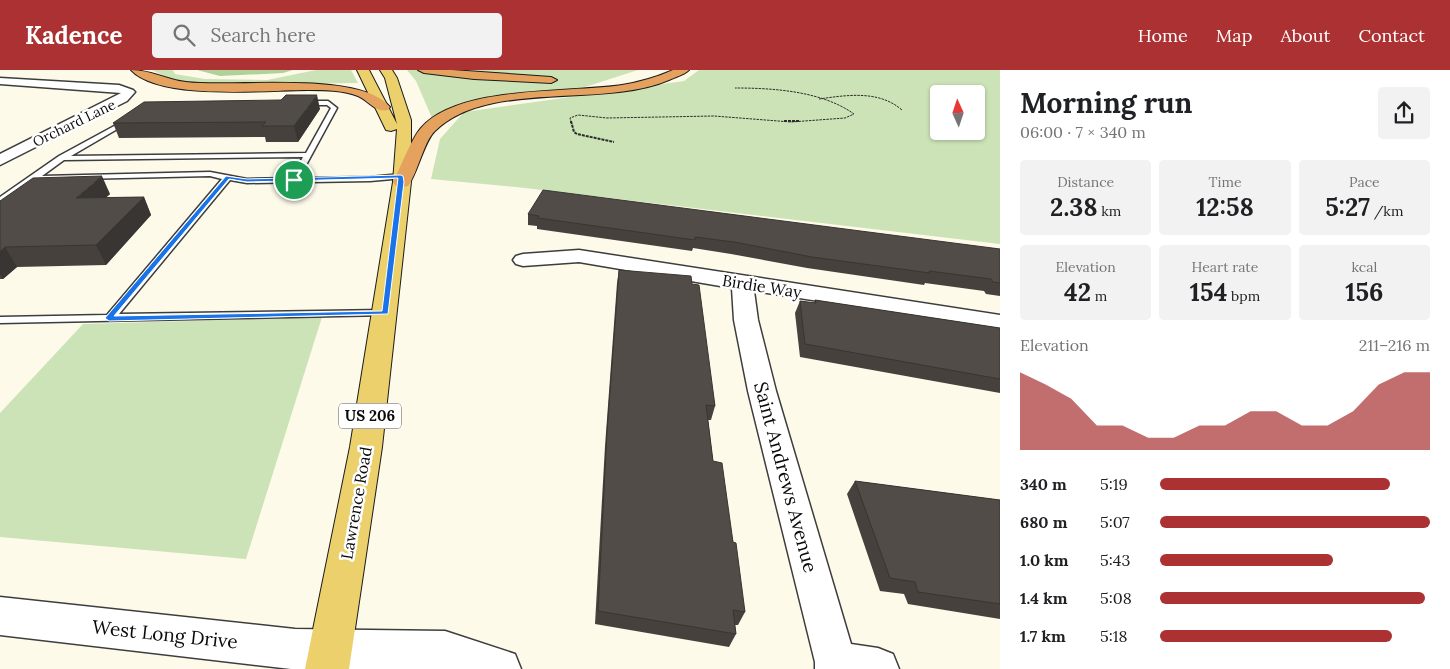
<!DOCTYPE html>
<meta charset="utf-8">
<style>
:root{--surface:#fff;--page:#f2f2f2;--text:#202124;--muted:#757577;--accent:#ab3132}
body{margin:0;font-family:Lora,serif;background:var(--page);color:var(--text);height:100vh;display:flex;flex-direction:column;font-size:19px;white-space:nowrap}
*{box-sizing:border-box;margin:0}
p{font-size:16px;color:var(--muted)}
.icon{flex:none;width:28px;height:28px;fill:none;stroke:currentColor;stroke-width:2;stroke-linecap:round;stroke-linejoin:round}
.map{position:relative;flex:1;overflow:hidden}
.side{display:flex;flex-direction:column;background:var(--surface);width:450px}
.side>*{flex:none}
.needle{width:32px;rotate:357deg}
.controls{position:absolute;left:930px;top:15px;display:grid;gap:10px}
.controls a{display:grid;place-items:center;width:55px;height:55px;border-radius:5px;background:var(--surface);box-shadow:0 1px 4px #0004;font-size:25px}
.pin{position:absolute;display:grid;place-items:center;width:42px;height:42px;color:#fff;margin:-21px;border:2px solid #fff;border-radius:50%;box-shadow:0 1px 5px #0007}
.round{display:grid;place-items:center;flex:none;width:52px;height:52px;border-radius:5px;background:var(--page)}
.summary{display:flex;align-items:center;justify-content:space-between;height:85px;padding:0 20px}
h1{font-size:28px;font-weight:800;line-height:38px}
.figures{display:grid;grid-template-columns:repeat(3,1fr);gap:8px;height:85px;padding:5px 20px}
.figures div{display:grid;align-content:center;border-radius:5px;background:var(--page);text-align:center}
.figures b{font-size:25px;font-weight:800}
.figures small{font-size:14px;font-weight:400}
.figures p{font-size:14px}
.chart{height:140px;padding:10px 20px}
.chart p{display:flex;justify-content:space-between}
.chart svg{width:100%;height:90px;margin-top:5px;fill:var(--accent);opacity:.7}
ul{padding:0 20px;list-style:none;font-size:16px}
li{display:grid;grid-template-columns:80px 60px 1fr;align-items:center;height:38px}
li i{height:12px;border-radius:6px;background:var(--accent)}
header{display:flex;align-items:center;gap:30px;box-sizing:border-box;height:70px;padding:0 25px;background:var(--accent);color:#fff}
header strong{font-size:24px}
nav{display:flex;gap:28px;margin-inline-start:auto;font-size:18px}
.search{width:350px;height:45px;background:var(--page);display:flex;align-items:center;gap:12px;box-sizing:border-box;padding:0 18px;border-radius:5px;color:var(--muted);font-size:19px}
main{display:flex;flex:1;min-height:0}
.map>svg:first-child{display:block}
.green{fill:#cce3b7;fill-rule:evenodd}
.forest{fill:#b0d298}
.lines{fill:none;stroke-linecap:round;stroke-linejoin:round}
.service-casing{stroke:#3d3d3d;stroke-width:3}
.minor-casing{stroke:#3d3d3d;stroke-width:3}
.primary-casing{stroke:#1b1b1b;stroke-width:2}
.motorway-casing{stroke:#1b1b1b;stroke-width:2}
.path-far1{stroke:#2c2c2c;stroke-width:1;stroke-dasharray:2.5 1;stroke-linecap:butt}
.path{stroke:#2c2c2c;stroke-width:2;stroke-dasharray:3 1;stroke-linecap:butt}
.service{fill:#fff;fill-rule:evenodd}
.minor{fill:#fff;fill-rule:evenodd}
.primary{fill:#ebd06b;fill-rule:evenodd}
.motorway{fill:#e5a15e;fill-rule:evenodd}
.wall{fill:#46413d}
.shaded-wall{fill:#393532}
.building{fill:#514c47;stroke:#393532}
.route{fill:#1a73e8;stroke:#fff;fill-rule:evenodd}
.labels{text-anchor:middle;stroke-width:5;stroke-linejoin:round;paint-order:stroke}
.far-street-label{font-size:14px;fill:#0a0a0a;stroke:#fff}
.shield{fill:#fff;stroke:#545454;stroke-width:1}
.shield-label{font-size:15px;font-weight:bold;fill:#0a0a0a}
.street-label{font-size:16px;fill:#0a0a0a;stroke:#fff}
.near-street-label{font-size:19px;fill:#0a0a0a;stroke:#fff}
</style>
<header>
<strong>Kadence</strong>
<div class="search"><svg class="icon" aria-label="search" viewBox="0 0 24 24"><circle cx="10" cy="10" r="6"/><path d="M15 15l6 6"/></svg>Search here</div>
<nav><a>Home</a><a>Map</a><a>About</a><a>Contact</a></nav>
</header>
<main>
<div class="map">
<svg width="1000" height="599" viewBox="0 0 1000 599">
<rect width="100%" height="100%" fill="#fdfae9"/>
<g class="green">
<path d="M152,0H173L175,4L205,9L267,10L316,0H351L358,13L211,15L174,11Z"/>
<path d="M407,0H638L579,19L479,31L432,48L416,11Z"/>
<path d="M699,0H1000V174L525,118L431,109L440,69L464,42L684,11ZM939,24H976V61H939Z"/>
<path d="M322,247L246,489L0,467V343L83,254Z"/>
</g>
<path class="forest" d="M197,0H293L283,3L220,6Z"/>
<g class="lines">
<defs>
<path id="service" d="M328,31L337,38L299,108L370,107L401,104H404V108L370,111L247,113L230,110L119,244L385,240L389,241L391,243L389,245L0,253V247L107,245L222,109L210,106L35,110L0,133V127L59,86L129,48L132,50L131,51L71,86L306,83L331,38L327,35H301L298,33L301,31ZM303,87L291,108L247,109L210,102L42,106L64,90Z"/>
<g id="minor">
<path d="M0,8L119,15L133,20L135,22L127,31L0,95V84L121,23L0,14Z"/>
<path d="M579,180L1000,245V259L754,221L758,250L776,321L851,574L878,578L893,584L899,599H815V592L748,321L734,250L732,218L579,192L523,196L516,194L513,190L516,186L523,184Z"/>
<path d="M0,527L295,559L445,561L515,584L521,599H291L0,565Z"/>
</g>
<path id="primary" d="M357,0H369L397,54L385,8L380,0H392L397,8L411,50V112L382,377L349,599H305L350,377L393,112L397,59L391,61L386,60Z"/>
<g id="motorway">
<path d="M131,0C151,0 167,10 186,12C234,18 360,0 390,37L388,40C375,43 368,30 358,26C343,20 323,20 308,20C267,20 160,31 131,0Z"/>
<path d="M418,0H452L551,7L557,10L551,13L474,9L424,3Z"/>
<path d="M673,0H689C684,5 675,7 669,10C601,39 488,9 435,61C424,71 418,102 408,116L402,117L396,116L393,112C401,97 411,69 421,58C458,15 570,23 622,15C640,12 657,7 673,0Z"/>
</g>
</defs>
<use href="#service" class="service-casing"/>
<use href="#minor" class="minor-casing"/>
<use href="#primary" class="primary-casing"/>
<use href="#motorway" class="motorway-casing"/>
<g class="path-far1">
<path d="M819,29C847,25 879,20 902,40"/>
<path d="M571,53L570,48L578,45L607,48L714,46L791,52L845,48L854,44C822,21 773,18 735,18"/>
</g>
<g class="path">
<path d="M571,51L574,62L577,64L614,72"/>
<path d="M784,51H799"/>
</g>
<use href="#service" class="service"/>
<use href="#minor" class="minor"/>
<use href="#primary" class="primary"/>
<use href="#motorway" class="motorway"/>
</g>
<g class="wall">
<path d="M320,39L298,72H266L265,67L119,68L113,53Z"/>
<path d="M110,124L105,128L144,127L151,145L106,195L17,197L3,209H0V131Z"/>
<path d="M528,144L1000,179V226L986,224L984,221L925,213L924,215L807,198L731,184L693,178L692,181L537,159V156L528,155Z"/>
<path d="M619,200L692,214L715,336L711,350H708L713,391L733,472L745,542L738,555H735L736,564L729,577L595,554L605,376L617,213Z"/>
<path d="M815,230L1000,258V323L800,287L795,243L800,231L814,233Z"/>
<path d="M855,411L1000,430V549L908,534L904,524L880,521L847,424Z"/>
</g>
<g class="shaded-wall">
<path d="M317,25L320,39L298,72L294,56Z"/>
<path d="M102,106L110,124L85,147L76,128Z"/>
<path d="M144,127L151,145L106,195L96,175Z"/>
<path d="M5,177L17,197L3,209L0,204V182Z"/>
</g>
<g class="building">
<path d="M286,25H317L294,56H262L266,52L113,53L144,32L281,30Z"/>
<path d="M102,106L76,128L144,127L96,175L5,177L0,182V131L33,108Z"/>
<path d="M543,120L1000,179V213L993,212L991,209L929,201L930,203L812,187L734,172L695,167V170L538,148L539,146L528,144Z"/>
<path d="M619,200L691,206L692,214L699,215L715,336L706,335L713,391L722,393L733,472L736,473L745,542L733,540L736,564L598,541L607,362Z"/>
<path d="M815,230L1000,258V309L805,274L800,231L816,233Z"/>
<path d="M855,411L1000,430V534L918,522L915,512L890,508Z"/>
</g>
<path class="route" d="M401,105L403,106L404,112L388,244L109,251L105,248L226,106L247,109ZM398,108L382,241L114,246L229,109L247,112Z"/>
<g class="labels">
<g class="far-street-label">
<text transform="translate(74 53) rotate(-26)" y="5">Orchard Lane</text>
</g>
<rect class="shield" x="339" y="333.5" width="62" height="25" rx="4"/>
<g class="shield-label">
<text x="370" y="351">US 206</text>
</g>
<g class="street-label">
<text transform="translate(762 216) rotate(9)" y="6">Birdie Way</text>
<text transform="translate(356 433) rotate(-80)" y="6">Lawrence Road</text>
</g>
<g class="near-street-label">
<text transform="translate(786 407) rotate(75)" y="7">Saint Andrews Avenue</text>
<text transform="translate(165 564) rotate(6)" y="7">West Long Drive</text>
</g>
</g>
</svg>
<div class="controls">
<a><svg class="needle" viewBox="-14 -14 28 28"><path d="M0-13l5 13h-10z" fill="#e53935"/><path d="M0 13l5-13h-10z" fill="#757577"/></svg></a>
</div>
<div class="pin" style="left:294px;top:110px;background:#1e9e55"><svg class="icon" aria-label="arrive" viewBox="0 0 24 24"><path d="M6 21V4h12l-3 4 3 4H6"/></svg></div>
</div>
<section class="side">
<div class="summary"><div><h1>Morning run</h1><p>06:00 · 7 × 340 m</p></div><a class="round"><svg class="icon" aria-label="share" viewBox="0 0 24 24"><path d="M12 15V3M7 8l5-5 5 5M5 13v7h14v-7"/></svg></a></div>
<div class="figures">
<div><p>Distance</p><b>2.38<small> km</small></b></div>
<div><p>Time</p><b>12:58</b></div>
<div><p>Pace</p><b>5:27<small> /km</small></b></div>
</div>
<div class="figures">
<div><p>Elevation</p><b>42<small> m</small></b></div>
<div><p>Heart rate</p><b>154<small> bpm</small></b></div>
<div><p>kcal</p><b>156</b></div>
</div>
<div class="chart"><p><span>Elevation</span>211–216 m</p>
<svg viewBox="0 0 160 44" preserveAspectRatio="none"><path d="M0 44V6L10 12L20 19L30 32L40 32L50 38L60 38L70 32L80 32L90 25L100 25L110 32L120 32L130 25L140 12L150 6L160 6V44z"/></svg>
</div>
<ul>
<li><b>340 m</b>5:19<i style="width:85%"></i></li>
<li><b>680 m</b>5:07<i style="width:100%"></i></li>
<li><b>1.0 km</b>5:43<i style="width:64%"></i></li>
<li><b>1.4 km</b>5:08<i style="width:98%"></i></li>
<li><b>1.7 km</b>5:18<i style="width:86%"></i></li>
</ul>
</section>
</main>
